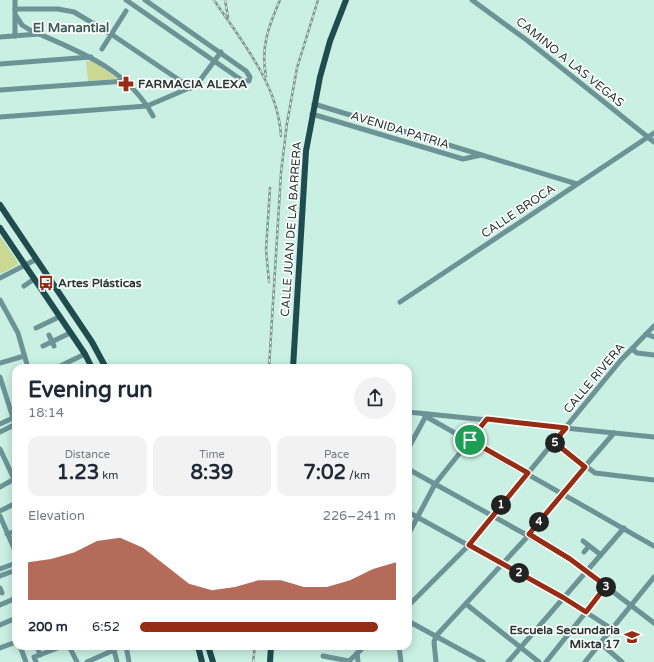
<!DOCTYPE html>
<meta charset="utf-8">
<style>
:root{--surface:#fff;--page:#f2f2f3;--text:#1f2937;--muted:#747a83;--accent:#952d15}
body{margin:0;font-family:"Varela Round",sans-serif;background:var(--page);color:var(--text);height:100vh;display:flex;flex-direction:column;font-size:15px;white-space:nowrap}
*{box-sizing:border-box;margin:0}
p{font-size:13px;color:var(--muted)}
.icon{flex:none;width:22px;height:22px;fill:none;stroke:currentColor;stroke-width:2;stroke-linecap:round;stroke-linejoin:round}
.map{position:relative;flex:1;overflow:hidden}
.side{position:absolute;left:12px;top:364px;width:400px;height:286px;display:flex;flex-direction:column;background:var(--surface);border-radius:12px;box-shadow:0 2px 10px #0003}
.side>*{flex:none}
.pin{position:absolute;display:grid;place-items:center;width:34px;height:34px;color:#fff;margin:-17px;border:2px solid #fff;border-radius:50%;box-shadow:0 1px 4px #0007}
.km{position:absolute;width:20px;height:20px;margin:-10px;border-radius:50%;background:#222;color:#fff;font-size:11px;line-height:20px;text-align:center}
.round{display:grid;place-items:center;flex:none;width:42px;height:42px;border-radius:21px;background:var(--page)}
.headline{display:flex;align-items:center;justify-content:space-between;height:68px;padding:0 16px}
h1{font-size:22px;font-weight:700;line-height:30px}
.metrics{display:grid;grid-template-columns:repeat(3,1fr);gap:6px;height:68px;padding:4px 16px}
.metrics div{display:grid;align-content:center;border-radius:10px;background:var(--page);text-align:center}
.metrics b{font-size:20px;font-weight:700}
.metrics small{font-size:11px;font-weight:400}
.metrics p{font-size:11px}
.chart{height:112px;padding:8px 16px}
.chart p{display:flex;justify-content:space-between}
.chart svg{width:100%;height:72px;margin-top:4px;fill:var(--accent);opacity:.7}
ul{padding:0 16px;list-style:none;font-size:13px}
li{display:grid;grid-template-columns:64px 48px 1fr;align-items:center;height:30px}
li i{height:10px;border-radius:5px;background:var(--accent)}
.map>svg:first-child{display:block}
.green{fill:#cbd893}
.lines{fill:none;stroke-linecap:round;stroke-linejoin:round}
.minor{stroke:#6c9497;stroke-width:5}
.major{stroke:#1e4c4f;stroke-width:6}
.rail-casing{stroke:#7c988e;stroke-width:2.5}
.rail{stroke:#fff;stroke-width:1;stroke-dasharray:3;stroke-linecap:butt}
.route-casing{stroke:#fff;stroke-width:8}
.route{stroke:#952d15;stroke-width:5}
.labels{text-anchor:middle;stroke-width:3.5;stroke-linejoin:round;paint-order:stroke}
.street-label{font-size:12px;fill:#2a3934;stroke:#fff}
.poi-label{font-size:12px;font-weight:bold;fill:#2a3934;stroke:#fff;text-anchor:start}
.neighbourhood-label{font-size:13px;font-weight:bold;fill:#3c5e54;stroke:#fff}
</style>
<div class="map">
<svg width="654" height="662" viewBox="0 0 654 662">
<rect width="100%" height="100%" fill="#c9f0e2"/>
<g class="green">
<path d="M86,61H94L118,79L88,81Z"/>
<path d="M0,236L19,264L0,274Z"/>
</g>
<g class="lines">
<g class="minor">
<path d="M15,0V36"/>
<path d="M126,0L243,81H249L250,77L246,71L145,0"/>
<path d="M472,0L528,41L654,142"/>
<path d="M15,9H58L74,12L111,34L191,88"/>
<path d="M16,16L22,25L30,30C78,51 127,68 153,116"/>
<path d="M0,37L39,34"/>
<path d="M102,49L126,11"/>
<path d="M0,64L91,57"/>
<path d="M0,90L126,81"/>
<path d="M314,104L577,184"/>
<path d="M312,114L463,159L481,155"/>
<path d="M0,117L147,106L194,86L201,79L221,52"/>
<path d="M0,278L35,260"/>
<path d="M24,286L34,279"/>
<path d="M0,300L18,333L28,368"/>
<path d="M400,302L654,133"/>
<path d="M36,328L59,317"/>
<path d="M646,334L654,337"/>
<path d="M49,335L54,346"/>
<path d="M43,346L70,333"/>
<path d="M632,349L637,353L654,355"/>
<path d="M0,363L24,356"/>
<path d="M56,368L85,354"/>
<path d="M0,377L13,418"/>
<path d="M408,412L654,437"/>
<path d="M425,416L654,546"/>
<path d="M0,424L15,417"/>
<path d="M0,432L16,424"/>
<path d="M554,442L595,473L654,480"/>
<path d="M0,449L14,479"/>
<path d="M408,449L427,414"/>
<path d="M408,469L570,559L654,623"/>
<path d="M0,487L16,478"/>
<path d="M0,511L16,503"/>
<path d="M408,512L564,598L612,629"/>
<path d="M0,516L16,553"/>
<path d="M7,534L16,531"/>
<path d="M408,535L435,484L487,419"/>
<path d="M583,541L601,555"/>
<path d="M584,552L589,546"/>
<path d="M0,569L16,563"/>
<path d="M0,576L16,570"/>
<path d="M0,588L2,593"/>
<path d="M13,599L16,605"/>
<path d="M466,604L539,662"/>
<path d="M0,605L16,598"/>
<path d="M408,606L469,545L621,360L654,326"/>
<path d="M408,621L483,662"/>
<path d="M0,625L16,618"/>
<path d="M600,643L622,662"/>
<path d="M20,646L26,662"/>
<path d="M37,646L40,655"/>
<path d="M69,646L77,662"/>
<path d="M113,646L117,662"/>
<path d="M126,646L129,662"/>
<path d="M399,646L401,662"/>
<path d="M0,648L16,642"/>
<path d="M357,653L358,662"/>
<path d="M323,656L349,661"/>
<path d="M36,662L34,657L63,646"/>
<path d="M87,662L114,650"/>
<path d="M348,662L365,646"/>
<path d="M436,662L434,642L436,636L529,535L562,493L614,433"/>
<path d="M508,662L624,528"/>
<path d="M546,662L606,587"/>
<path d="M585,662L654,577"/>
</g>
<g class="major">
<path d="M0,205L92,342L106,368"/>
<path d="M0,228L85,354L92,368"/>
<path d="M293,368L306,151L320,77L330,41L346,0"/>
<path d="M198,646L202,662"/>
<path d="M208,646L213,662"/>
<path d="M270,662L271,646"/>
</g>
<defs>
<g id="rail">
<path d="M214,0C242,42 278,84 281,136"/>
<path d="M225,0L228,17"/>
<path d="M266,76C260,48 269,25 280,0"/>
<path d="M269,282L266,250L270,188"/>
<path d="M269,368L281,173L287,123L297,68L318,0"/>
<path d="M253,662L255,646"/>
</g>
</defs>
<use href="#rail" class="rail-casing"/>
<use href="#rail" class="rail"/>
</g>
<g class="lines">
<defs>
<path id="route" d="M487,419L566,428L554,442L585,467L529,534L570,559L606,586L586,612L564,598L469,545L528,473L470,440Z"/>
</defs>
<use href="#route" class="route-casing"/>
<use href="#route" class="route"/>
</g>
<defs>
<symbol id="pharmacy-bare" viewBox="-9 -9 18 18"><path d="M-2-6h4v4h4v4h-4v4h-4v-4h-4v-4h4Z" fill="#952d15" stroke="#fff" stroke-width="2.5" paint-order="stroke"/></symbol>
<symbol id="bus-bare" viewBox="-9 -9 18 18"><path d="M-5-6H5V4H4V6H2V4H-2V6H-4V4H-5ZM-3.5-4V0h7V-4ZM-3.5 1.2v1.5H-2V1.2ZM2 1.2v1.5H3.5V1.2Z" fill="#952d15" stroke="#fff" stroke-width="2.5" paint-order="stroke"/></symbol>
<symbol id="school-bare" viewBox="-9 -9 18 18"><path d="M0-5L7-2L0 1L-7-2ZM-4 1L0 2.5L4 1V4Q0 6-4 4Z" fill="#952d15" stroke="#fff" stroke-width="2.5" paint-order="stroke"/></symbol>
</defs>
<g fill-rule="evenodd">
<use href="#pharmacy-bare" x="115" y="73" width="22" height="22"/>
<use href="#bus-bare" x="35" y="272" width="22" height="22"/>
<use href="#school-bare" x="621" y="626" width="22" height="22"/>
</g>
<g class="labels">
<g class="street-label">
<text transform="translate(570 62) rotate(39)" y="4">CAMINO A LAS VEGAS</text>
<text transform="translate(400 130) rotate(17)" y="4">AVENIDA PATRIA</text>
<text transform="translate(518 211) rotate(-34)" y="4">CALLE BROCA</text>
<text transform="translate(291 229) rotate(-86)" y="4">CALLE JUAN DE LA BARRERA</text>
<text transform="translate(594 378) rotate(-50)" y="4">CALLE RIVERA</text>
</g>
<g class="poi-label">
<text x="138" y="88">FARMACIA ALEXA</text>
<text x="58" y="287">Artes Plásticas</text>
<text x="620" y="634" text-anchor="end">Escuela Secundaria<tspan x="620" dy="14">Mixta 17</tspan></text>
</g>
<g class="neighbourhood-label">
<text x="71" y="32">El Manantial</text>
</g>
</g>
</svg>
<div class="pin" style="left:470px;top:440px;background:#1e9e55"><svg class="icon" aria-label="arrive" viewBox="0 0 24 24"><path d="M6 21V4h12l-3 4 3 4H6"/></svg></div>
<b class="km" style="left:501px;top:505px">1</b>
<b class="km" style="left:519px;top:573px">2</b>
<b class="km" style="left:606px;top:587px">3</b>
<b class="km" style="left:539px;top:522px">4</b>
<b class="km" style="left:555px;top:443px">5</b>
<section class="side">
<div class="headline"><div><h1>Evening run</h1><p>18:14</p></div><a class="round"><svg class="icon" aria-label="share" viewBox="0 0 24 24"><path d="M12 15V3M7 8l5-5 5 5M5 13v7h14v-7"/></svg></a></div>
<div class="metrics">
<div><p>Distance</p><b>1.23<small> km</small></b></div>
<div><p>Time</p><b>8:39</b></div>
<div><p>Pace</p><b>7:02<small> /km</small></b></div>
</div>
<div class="chart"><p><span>Elevation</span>226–241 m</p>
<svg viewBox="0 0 160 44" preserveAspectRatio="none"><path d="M0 44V21L10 19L20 15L30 8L40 6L50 12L60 23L70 34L80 38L90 36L100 32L110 32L120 36L130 36L140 32L150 25L160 21V44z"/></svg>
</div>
<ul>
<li><b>200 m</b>6:52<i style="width:93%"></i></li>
</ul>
</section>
</div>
